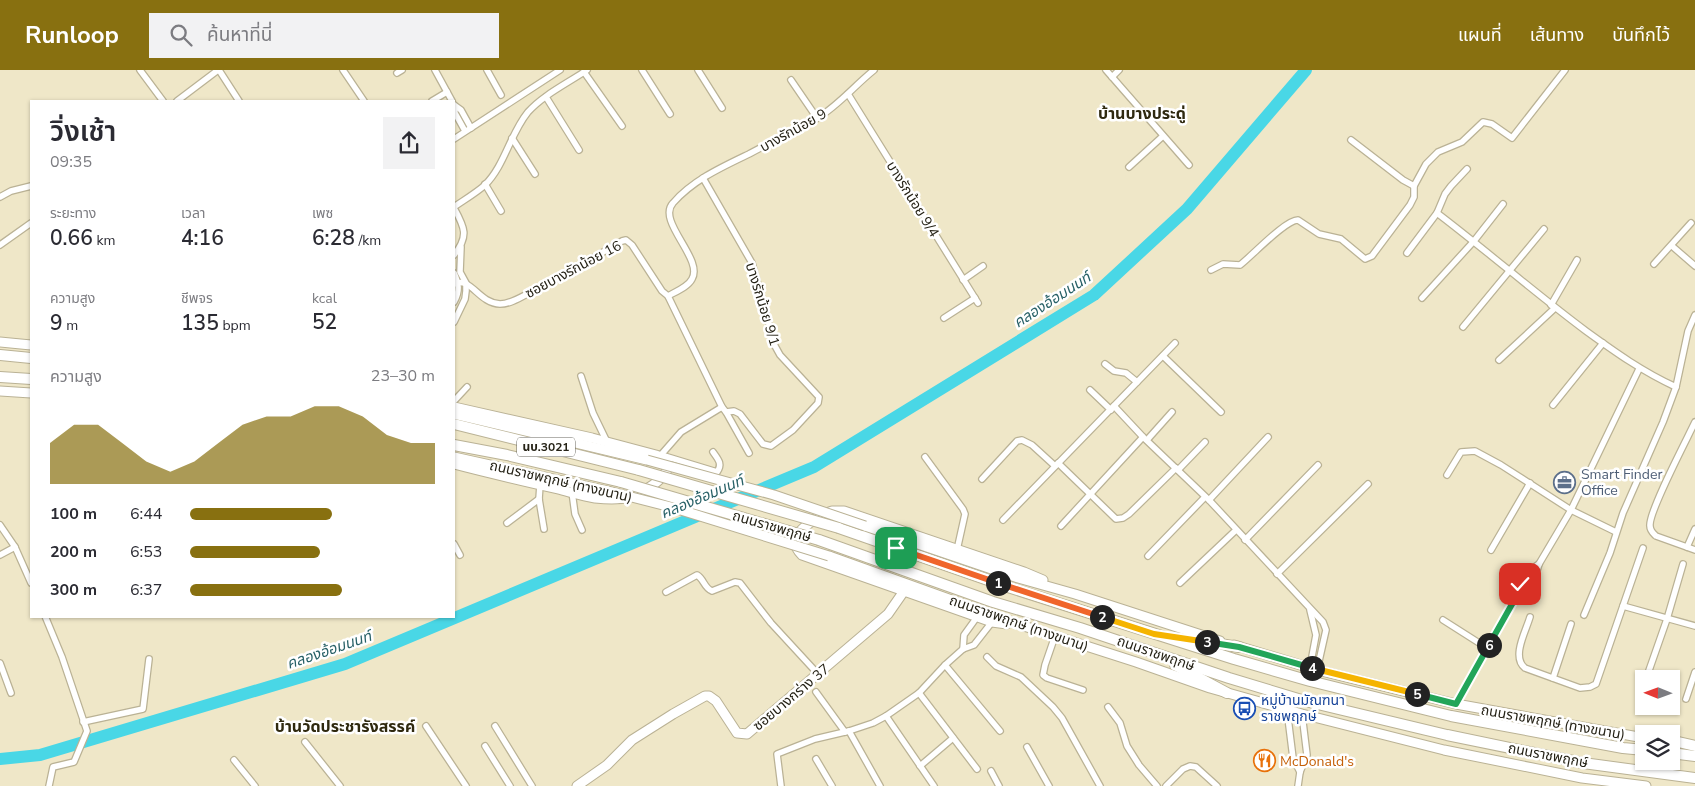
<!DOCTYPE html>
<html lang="th">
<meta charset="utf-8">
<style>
:root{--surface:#fff;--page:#f2f2f3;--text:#2b2b33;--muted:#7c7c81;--accent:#887010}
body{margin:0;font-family:"Nunito Sans","Noto Sans Thai",sans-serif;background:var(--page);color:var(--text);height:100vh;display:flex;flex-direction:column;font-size:19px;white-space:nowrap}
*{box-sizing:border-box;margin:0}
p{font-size:16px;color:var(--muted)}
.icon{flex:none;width:28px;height:28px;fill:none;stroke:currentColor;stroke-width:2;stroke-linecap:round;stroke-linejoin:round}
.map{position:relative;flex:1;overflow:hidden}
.details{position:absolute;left:30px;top:30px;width:425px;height:518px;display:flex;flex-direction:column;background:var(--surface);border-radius:0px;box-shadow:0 1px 4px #0004}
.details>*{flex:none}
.needle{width:32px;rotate:271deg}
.tools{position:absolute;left:1635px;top:600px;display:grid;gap:10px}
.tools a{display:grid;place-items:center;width:45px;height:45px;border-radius:0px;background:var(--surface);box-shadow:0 1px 4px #0004;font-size:25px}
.pin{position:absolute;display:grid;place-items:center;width:42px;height:42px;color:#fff;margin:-21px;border-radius:10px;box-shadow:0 2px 8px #0006}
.km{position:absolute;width:25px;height:25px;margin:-12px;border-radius:50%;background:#222;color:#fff;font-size:14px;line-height:25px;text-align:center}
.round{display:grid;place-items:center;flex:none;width:52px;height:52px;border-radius:0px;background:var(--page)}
.overview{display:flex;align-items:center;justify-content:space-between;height:85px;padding:0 20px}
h1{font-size:28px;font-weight:600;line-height:38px}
.figures{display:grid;grid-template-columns:repeat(3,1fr);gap:8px;height:85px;padding:5px 20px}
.figures div{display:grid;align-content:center}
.figures b{font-size:21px;font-weight:600}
.figures small{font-size:14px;font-weight:400}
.figures p{font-size:14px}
.chart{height:140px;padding:10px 20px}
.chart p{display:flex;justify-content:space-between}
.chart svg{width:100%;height:90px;margin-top:5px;fill:var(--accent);opacity:.7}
ul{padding:0 20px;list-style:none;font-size:16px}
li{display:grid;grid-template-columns:80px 60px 1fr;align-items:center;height:38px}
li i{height:12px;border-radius:6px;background:var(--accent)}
header{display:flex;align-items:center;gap:30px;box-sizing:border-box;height:70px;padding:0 25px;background:var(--accent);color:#fff}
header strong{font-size:24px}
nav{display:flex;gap:28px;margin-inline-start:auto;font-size:18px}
.search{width:350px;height:45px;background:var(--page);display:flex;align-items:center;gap:12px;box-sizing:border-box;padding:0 18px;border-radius:0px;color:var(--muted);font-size:19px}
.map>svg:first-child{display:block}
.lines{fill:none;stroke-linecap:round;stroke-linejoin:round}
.river{stroke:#49d7e6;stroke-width:12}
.street-casing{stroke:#bab295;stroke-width:8}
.secondary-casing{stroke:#bab295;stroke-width:11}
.primary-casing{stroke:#bab295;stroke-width:12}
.street{stroke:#fff;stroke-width:5.5}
.secondary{stroke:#fff;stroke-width:9}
.primary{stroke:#fff;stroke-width:10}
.secondary-bridge-casing{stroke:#bab295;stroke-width:11;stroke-linecap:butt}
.primary-bridge-casing{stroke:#bab295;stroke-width:12;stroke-linecap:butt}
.secondary-bridge{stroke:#fff;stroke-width:9}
.primary-bridge{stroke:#fff;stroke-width:10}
.split-1-casing{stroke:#fff;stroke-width:10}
.split-2-casing{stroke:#fff;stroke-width:10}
.split-3-casing{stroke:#fff;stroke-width:10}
.split-4-casing{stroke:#fff;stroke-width:10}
.split-5-casing{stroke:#fff;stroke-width:10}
.split-6-casing{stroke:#fff;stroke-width:10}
.split-7-casing{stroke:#fff;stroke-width:10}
.split-1{stroke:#f0652b;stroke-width:6}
.split-2{stroke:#f0652b;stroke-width:6}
.split-3{stroke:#f5b400;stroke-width:6}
.split-4{stroke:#22a559;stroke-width:6}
.split-5{stroke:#f5b400;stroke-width:6}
.split-6{stroke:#22a559;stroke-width:6}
.split-7{stroke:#22a559;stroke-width:6}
.labels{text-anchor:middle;stroke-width:5;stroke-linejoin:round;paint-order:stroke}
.shield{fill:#fff;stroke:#66645c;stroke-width:1}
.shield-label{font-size:12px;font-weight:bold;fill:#252216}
.street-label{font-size:14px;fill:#252216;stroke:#fff}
.service-label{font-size:14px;fill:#4e5e75;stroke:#fff;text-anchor:start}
.transit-label{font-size:14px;fill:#164399;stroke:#fff;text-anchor:start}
.food-label{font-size:14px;fill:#c56008;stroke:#fff;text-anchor:start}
.water-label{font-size:15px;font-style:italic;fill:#286167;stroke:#fff}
.quarter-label{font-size:16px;font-weight:bold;fill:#2f290f;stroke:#fff}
</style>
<header>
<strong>Runloop</strong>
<div class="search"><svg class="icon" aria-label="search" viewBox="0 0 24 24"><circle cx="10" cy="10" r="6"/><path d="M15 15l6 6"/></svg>ค้นหาที่นี่</div>
<nav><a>แผนที่</a><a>เส้นทาง</a><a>บันทึกไว้</a></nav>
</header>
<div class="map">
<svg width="1695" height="716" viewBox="0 0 1695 716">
<rect width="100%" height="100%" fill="#efe7c8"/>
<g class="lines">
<path class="river" d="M0,689L40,685L345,594L814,397L1094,225L1187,139L1306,0"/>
<defs>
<g id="street">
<path d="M140,0L163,31"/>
<path d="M219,0L239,31"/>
<path d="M343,0L364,31"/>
<path d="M435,0L452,31"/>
<path d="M487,0L501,25"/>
<path d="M642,0L670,44"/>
<path d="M698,0L722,38"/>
<path d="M1106,0L1189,95"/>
<path d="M584,2L622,56"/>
<path d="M397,3L402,0"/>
<path d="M1112,7L1119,0"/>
<path d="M791,10L817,48"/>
<path d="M848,24L978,233"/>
<path d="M546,27L579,80"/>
<path d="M177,31L218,0"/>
<path d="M432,31L447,22"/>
<path d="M454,35L461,40L471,58"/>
<path d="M454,35L455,43L465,61"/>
<path d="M512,68L535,104"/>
<path d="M454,69L560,0"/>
<path d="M1351,70L1403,110L1414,116"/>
<path d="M1129,97L1163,66"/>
<path d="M485,114L501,141"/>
<path d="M0,127L11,121L31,116"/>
<path d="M454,137C464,130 476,123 485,115C505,95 510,64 528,42C543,25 568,13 587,0"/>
<path d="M454,138C465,158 469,166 454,185"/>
<path d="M1437,143C1487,181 1535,223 1586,261C1615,282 1643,302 1676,317"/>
<path d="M0,175L31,153"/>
<path d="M1672,176L1695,196"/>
<path d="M1407,183L1437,143L1445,124L1451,116L1467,99"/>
<path d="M1654,194L1691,153"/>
<path d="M1211,200L1223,194L1240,195C1252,186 1285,150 1298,150L1319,164L1341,169L1365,189L1372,186L1410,135L1414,127V116L1426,94L1438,82L1462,72L1483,52L1492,54L1512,68L1565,0"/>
<path d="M454,203C459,214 460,221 454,232"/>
<path d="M963,210L983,196"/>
<path d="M454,214C471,206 478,233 500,234C512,234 524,225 535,220C565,205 593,188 622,171L626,170L632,175L662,221L668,226L722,337L726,342L734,341L740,344L763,374L771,376L793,360L818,333L819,327L780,285L775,276L752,193L703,108"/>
<path d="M668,226C675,222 688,217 692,209C704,189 656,151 673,133C693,110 722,97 749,84C771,72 794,61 816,49C838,36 854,16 874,0"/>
<path d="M1422,228L1474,171L1503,134"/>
<path d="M1551,235L1577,190"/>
<path d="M944,248L975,228"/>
<path d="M454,252L465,229L466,221V213L460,202L461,177"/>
<path d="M1463,257L1544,159"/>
<path d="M1163,286L1221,342"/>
<path d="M1499,290L1555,238"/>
<path d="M1105,294L1114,301L1126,303L1137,312"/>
<path d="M581,306L593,343L607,372"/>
<path d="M1090,320L1111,340"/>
<path d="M454,331L467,317"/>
<path d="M1553,335L1603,273"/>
<path d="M1114,336L1143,367L1209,430L1323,552L1326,560L1317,600"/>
<path d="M726,342L749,383"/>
<path d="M1695,352C1687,369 1648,443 1650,456C1650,461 1653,463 1656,466L1695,480"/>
<path d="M1147,370L1172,342"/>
<path d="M661,385L717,402C723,394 718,389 713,382"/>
<path d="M660,386L681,362L722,337"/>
<path d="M925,387L963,439L965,444L957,480"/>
<path d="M1058,393L1116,449L1123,448L1129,444L1176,398"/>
<path d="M1178,400L1205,372"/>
<path d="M1447,405L1461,382L1475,381L1501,395L1571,440L1616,462"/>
<path d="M982,409L1017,371L1022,370L1032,375L1055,396"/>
<path d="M540,415L539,429L544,459"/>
<path d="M572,422L575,444L582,460"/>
<path d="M1209,430L1268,367"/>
<path d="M1003,450L1175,273"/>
<path d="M507,453L539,429"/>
<path d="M0,455L15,477L31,513"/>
<path d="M1061,456L1143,367"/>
<path d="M1245,470L1318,395"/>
<path d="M454,474L460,485"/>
<path d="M1687,477L1695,459"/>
<path d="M1491,480L1530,413"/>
<path d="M0,485L15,477"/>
<path d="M1148,486L1205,427"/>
<path d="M1277,504L1368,414"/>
<path d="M1180,513L1235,461"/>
<path d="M1520,520C1520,508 1529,500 1539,494"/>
<path d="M666,522L697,505C704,509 704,518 712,521L735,512L740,513L771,553L818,604"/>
<path d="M1623,536L1695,556"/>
<path d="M1584,545L1610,483L1623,443L1663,352L1676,317L1688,261L1695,245"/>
<path d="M45,546L62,587L87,661L74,692L53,697L49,716"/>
<path d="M1530,547C1526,561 1511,587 1525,598L1580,618L1590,617L1596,614L1643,478"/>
<path d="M1443,550L1487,578"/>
<path d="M1055,566L1045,595L1043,605L1047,608L1083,620"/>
<path d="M963,579L964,565L977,547"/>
<path d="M987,587L996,596L1021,607L1053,637L1062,648L1100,716"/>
<path d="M0,593L11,623"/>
<path d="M945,595L1000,661"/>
<path d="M1310,597L1316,565L1310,540"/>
<path d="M1553,608L1571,554"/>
<path d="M1646,609L1667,549L1683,494"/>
<path d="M1643,619L1644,616"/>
<path d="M816,622L845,662"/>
<path d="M919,623L977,699"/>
<path d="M1686,629L1695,602"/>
<path d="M1456,634L1520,520C1531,515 1536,506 1539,494L1571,440L1639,299"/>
<path d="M1108,637L1120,653L1127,676L1139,695L1157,716"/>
<path d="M1287,640L1293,688L1300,702"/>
<path d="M886,646L934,716"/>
<path d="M83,652L143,639L149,589"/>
<path d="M426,656L466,716"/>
<path d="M495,656L532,716"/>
<path d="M849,661L880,716"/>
<path d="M305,672L340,716"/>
<path d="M485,676L510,716"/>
<path d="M1027,677L1049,716"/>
<path d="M816,689L832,716"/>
<path d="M234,690L255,716"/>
<path d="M920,696L953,668"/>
<path d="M991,701L999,716"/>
<path d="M781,716L777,684L815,669L849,661L873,653L886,646L919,623L945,595L963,579L974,575L992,552"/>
<path d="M1166,716L1183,699L1190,696L1196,697L1217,716"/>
<path d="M1298,716L1300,702L1307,685L1302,644"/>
</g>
<g id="secondary">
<path d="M0,272L31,275"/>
<path d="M0,321L31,323"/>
<path d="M454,337L592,368L656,385C689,395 644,424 629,427C619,430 605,429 595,428C583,426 570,422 558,419C523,411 488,403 454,394"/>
<path d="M454,344L647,390"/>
<path d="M454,387L608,421"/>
<path d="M865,456L1018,508L1075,524L1220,571"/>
<path d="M829,486L1027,557L1136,592L1210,618L1302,644L1444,680L1582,708L1646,716"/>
<path d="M1007,554L992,552L802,485C798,481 795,477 795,471C796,459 822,444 832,441C836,441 840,441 844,441L1024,502L1043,510"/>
<path d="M1234,575L1317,600L1456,634L1644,668"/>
<path d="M577,716L607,695L632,670L673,644L705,626H709L716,631L737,663L747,664L888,544L904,521"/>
</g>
<g id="primary">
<path d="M0,285L31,288"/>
<path d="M0,307L31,309"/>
<path d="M454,354L639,400"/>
<path d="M454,375L507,385L621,412"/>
<path d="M839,458L1011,518L1234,589L1310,611L1451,646L1623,678L1644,680"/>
<path d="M819,470L993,532L1080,558L1229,608L1305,631L1447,665L1583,693L1695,708"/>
<path d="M1188,569L1239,577"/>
<path d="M1175,595L1227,623"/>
<path d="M1674,671L1695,676"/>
<path d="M1671,683L1695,686"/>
</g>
</defs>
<use href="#street" class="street-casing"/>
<use href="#secondary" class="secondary-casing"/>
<use href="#primary" class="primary-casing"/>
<use href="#street" class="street"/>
<use href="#secondary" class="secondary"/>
<use href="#primary" class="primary"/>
<defs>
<g id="secondary-bridge">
<path d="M647,390L774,425L865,456"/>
<path d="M608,421L671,437L829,486"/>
</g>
<g id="primary-bridge">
<path d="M639,400L839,458"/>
<path d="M621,412L819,470"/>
</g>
</defs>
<use href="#secondary-bridge" class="secondary-bridge-casing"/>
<use href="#primary-bridge" class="primary-bridge-casing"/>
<use href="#secondary-bridge" class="secondary-bridge"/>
<use href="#primary-bridge" class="primary-bridge"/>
</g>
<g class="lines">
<defs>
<path id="split-1" d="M896,478L998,513"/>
<path id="split-2" d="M998,513L1102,547"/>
<path id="split-3" d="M1102,547L1154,564L1207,572"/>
<path id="split-4" d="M1207,572L1239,577L1312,598"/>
<path id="split-5" d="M1312,598L1417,624"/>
<path id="split-6" d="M1417,624L1456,634L1489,575"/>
<path id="split-7" d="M1489,575L1520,520V514"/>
</defs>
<use href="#split-1" class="split-1-casing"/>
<use href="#split-2" class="split-2-casing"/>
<use href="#split-3" class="split-3-casing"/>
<use href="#split-4" class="split-4-casing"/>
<use href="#split-5" class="split-5-casing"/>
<use href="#split-6" class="split-6-casing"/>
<use href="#split-7" class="split-7-casing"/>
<use href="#split-1" class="split-1"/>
<use href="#split-2" class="split-2"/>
<use href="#split-3" class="split-3"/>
<use href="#split-4" class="split-4"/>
<use href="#split-5" class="split-5"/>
<use href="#split-6" class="split-6"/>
<use href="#split-7" class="split-7"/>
</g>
<defs>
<symbol id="office-ring" viewBox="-11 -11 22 22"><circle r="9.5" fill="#fff" stroke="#5c6f8a" stroke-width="1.5"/><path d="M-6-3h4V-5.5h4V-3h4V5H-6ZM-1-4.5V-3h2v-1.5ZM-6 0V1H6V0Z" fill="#5c6f8a"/></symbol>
<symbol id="bus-ring" viewBox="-11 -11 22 22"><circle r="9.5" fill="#fff" stroke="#1a4fb4" stroke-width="1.5"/><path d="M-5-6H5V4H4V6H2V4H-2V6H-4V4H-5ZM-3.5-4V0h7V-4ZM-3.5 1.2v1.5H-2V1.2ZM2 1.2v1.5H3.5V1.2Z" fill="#1a4fb4"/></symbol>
<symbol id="restaurant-ring" viewBox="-11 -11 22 22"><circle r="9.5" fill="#fff" stroke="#e8710a" stroke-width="1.5"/><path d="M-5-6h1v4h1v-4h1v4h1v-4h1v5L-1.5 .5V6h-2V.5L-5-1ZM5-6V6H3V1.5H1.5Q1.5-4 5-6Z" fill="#e8710a"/></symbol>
</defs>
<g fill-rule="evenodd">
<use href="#office-ring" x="1552" y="400" width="25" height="25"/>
<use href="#bus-ring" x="1232" y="626" width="25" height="25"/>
<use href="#restaurant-ring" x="1252" y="678" width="25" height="25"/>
</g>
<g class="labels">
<rect class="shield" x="517" y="367.5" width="58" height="19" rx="4"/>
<g class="shield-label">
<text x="546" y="381">นบ.3021</text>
</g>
<g class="street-label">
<text transform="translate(793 60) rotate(-29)" y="5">บางรักน้อย 9</text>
<text transform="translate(913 129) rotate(58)" y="5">บางรักน้อย 9/4</text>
<text transform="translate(573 199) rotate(-28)" y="5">ซอยบางรักน้อย 16</text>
<text transform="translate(763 234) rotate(73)" y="5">บางรักน้อย 9/1</text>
<text transform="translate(561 411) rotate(13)" y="5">ถนนราชพฤกษ์ (ทางขนาน)</text>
<text transform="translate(772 456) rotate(16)" y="5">ถนนราชพฤกษ์</text>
<text transform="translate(1019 553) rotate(19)" y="5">ถนนราชพฤกษ์ (ทางขนาน)</text>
<text transform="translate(1156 583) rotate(19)" y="5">ถนนราชพฤกษ์</text>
<text transform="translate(791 627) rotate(-40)" y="5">ซอยบางกร่าง 37</text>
<text transform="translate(1553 652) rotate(10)" y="5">ถนนราชพฤกษ์ (ทางขนาน)</text>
<text transform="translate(1548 685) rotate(11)" y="5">ถนนราชพฤกษ์</text>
</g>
<g class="service-label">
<text x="1581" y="409">Smart Finder<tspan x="1581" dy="16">Office</tspan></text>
</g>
<g class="transit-label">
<text x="1261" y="635">หมู่บ้านมัณฑนา<tspan x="1261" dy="16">ราชพฤกษ์</tspan></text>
</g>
<g class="food-label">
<text x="1280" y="696">McDonald's</text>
</g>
<g class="water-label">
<text transform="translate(1052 230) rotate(-33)" y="5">คลองอ้อมนนท์</text>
<text transform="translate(702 427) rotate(-23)" y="5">คลองอ้อมนนท์</text>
<text transform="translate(329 580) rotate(-19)" y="5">คลองอ้อมนนท์</text>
</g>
<g class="quarter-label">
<text x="1142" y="49">บ้านบางประดู่</text>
<text x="345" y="662">บ้านวัดประชารังสรรค์</text>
</g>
</g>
</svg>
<div class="tools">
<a><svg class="needle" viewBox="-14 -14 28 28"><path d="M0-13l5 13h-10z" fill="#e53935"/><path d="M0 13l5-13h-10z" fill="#7c7c81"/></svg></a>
<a><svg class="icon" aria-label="layers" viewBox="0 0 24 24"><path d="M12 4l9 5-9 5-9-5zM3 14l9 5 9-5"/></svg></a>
</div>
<div class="pin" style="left:896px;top:478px;background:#1e9e55"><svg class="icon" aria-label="arrive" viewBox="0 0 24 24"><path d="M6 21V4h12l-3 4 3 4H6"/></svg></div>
<div class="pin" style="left:1520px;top:514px;background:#d93025"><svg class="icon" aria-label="check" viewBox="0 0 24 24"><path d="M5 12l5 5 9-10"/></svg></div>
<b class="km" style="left:998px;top:513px">1</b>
<b class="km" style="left:1102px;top:547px">2</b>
<b class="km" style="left:1207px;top:572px">3</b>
<b class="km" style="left:1312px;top:598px">4</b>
<b class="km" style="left:1417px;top:624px">5</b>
<b class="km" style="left:1489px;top:575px">6</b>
<section class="details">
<div class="overview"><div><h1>วิ่งเช้า</h1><p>09:35</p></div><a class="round"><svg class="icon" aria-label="share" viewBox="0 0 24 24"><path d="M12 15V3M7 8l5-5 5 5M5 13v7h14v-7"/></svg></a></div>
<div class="figures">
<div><p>ระยะทาง</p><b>0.66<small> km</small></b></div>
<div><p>เวลา</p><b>4:16</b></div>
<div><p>เพซ</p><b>6:28<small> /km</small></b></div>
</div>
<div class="figures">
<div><p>ความสูง</p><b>9<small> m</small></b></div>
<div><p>ชีพจร</p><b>135<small> bpm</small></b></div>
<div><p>kcal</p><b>52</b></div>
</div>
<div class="chart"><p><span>ความสูง</span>23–30 m</p>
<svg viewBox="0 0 160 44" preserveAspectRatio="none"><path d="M0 44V24L10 15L20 15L30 24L40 33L50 38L60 33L70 24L80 15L90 11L100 11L110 6L120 6L130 11L140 20L150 24L160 24V44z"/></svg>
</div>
<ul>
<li><b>100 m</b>6:44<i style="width:58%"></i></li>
<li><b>200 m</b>6:53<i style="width:53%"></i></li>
<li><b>300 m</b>6:37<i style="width:62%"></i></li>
</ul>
</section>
</div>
